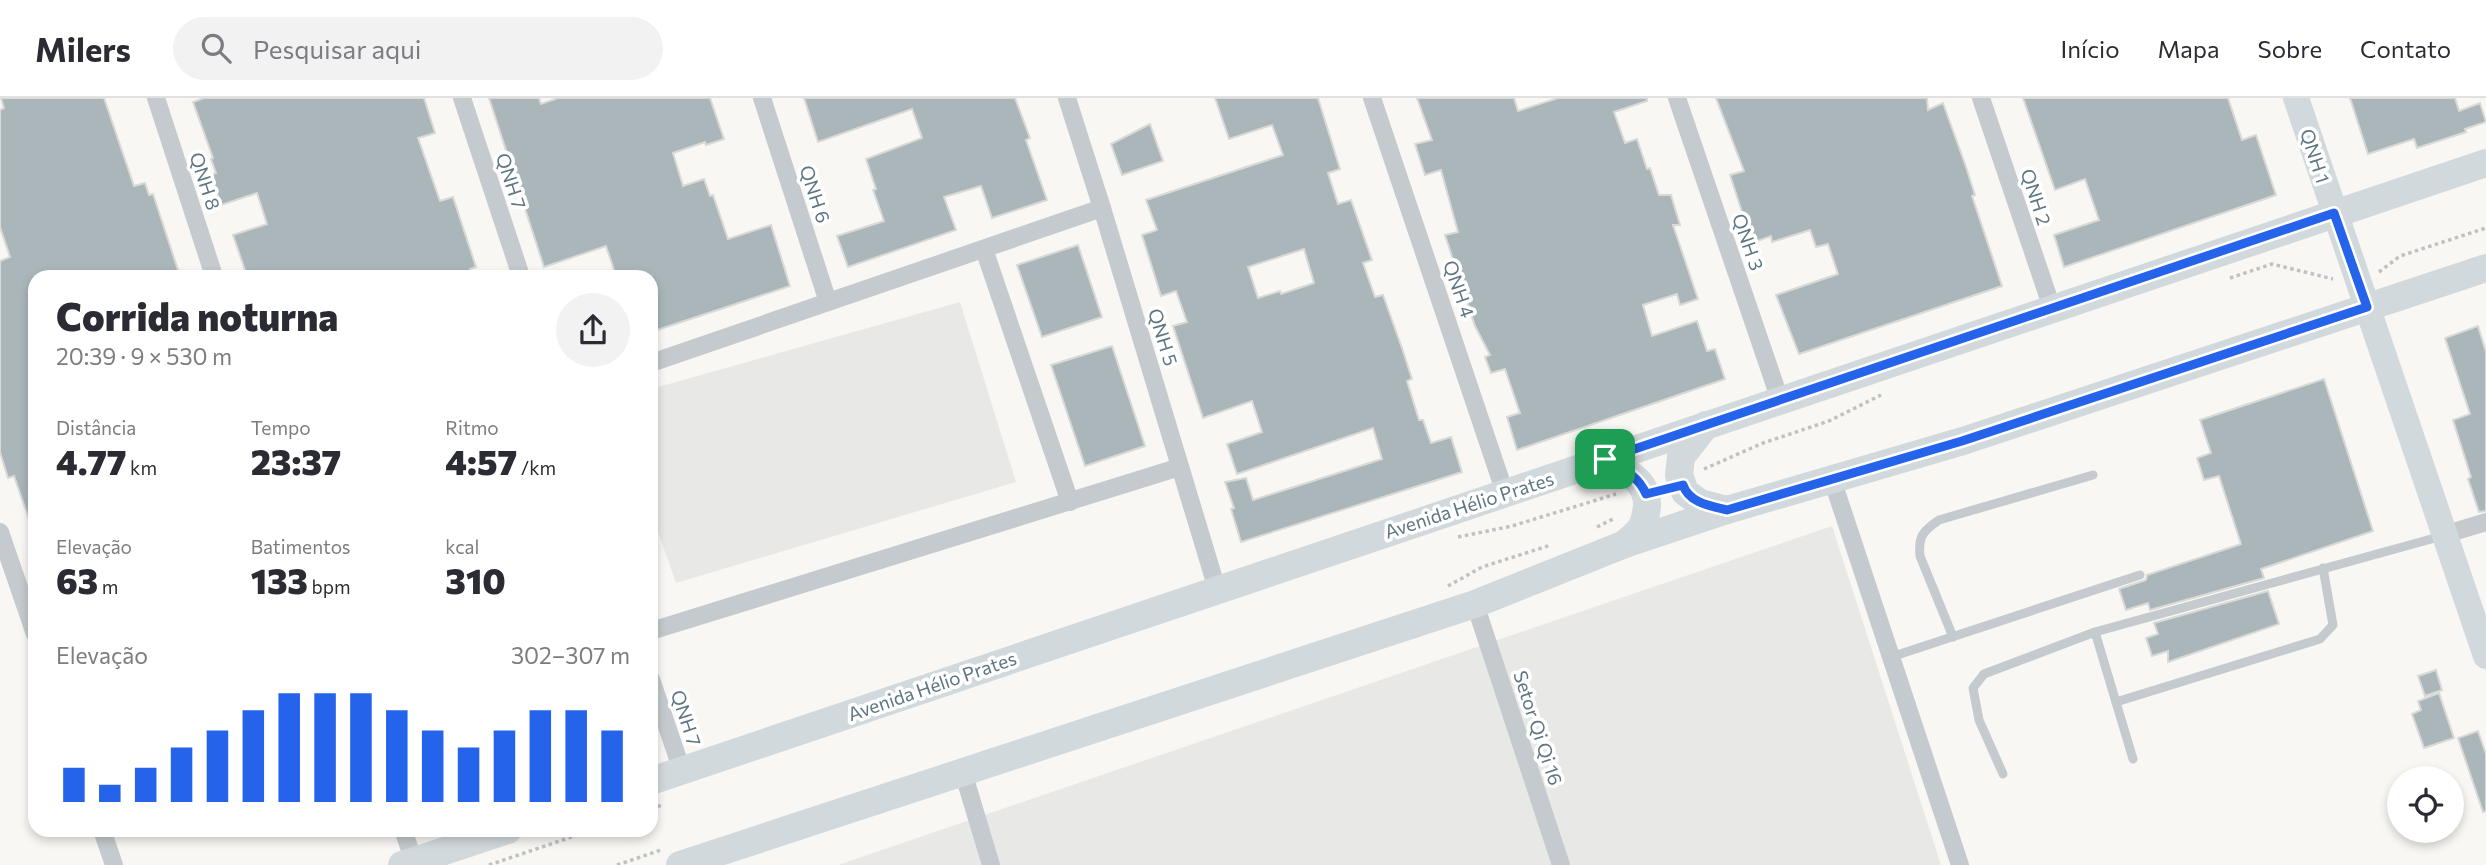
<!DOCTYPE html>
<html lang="pt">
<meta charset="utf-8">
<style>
:root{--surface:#fff;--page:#f2f2f3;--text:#2b2b33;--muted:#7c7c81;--line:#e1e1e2;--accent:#2563eb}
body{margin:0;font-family:Commissioner,sans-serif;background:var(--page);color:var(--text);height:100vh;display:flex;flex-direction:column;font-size:26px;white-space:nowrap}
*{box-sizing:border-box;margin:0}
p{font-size:23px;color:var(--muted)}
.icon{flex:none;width:38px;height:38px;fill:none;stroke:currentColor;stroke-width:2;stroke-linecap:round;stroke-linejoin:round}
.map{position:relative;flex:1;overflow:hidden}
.sheet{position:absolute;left:28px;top:172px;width:630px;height:567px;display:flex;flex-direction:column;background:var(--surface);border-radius:21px;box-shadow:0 4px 10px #0003}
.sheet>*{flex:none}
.tools{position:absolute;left:2387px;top:668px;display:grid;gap:14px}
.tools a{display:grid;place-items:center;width:77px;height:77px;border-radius:50%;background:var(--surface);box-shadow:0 4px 10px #0003;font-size:35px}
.pin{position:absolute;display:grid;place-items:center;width:60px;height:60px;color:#fff;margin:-30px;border-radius:14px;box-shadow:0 4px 10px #0006}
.round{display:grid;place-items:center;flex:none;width:74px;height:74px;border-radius:37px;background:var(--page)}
.summary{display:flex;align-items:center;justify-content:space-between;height:119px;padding:0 28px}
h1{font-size:38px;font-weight:800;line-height:52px}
.figures{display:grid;grid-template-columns:repeat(3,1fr);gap:10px;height:119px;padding:7px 28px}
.figures div{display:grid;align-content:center}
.figures b{font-size:35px;font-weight:800}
.figures small{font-size:19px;font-weight:400}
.figures p{font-size:19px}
.chart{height:196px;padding:14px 28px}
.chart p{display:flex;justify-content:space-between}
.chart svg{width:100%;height:126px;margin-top:7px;stroke:var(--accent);stroke-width:6}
header{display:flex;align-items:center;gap:42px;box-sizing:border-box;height:98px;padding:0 35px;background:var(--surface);border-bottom:2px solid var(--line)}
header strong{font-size:33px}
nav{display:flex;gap:38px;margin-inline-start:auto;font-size:24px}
.search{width:490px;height:63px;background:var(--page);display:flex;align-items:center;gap:18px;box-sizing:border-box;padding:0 24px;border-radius:38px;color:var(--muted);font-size:26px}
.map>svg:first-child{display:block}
.built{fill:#e8e9e7}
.building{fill:#aab6ba;stroke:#d9d9d6;stroke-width:2;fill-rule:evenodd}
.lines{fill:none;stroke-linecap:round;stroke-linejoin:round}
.path{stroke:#bec2c3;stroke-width:3.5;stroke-dasharray:3.5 3.5;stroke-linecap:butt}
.lane{stroke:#c4cacd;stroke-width:9}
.street{stroke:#c4cacd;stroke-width:18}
.secondary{stroke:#d2d9dc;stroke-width:26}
.primary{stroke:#d2d9dc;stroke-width:28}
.route-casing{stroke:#fff;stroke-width:14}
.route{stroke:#2563eb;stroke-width:9}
.labels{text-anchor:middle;stroke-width:7;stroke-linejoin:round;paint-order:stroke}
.street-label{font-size:19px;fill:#5f7682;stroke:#fff}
</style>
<header>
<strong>Milers</strong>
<div class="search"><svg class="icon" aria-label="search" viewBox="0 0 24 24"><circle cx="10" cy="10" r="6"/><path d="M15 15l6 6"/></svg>Pesquisar aqui</div>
<nav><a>Início</a><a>Mapa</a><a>Sobre</a><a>Contato</a></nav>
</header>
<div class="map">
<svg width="2486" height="767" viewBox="0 0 2486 767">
<rect width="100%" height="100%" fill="#f8f7f4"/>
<g class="built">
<path d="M960,204L1016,384L676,485L651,414V291Z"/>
<path d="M1832,428L1941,767H838Z"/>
</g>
<g class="building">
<path d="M1,0H104L134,88L145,85L149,97L153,96L180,178H35V430H32L14,378L8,380L0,354V163L10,159L0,129V12L4,10Z"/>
<path d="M204,0H424L435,35L418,40L440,103L453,99L476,169L470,171L472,178H247L233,137L267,126L257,95L221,107L211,77L216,75L211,61L213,60L193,4Z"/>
<path d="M489,0H539L541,6L558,0H710L724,41L706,47L705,44L673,55L683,88L704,81L710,98L713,97L728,141L771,127L790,188L651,234V178H616L606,148L544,169Z"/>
<path d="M804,0H1015L1030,40L1026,42L1047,102L992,120L981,88L944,99L956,132L848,169L837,138L884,123L873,92L876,91L866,61L922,40L912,11L818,44Z"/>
<path d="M1215,0H1318L1340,71L1328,75L1338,106L1351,102L1372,162L1363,165L1375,199L1383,197L1403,253L1412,281L1407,283L1419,322H1423L1431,345L1451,339L1462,374L1241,444L1231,411L1234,410L1225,384L1246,380L1253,402L1382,361L1373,330L1237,376L1227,346L1262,334L1252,303L1203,320L1173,228L1187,224L1176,193L1161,198L1142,137L1157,132L1146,102L1283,57L1272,27L1229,41ZM1304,151L1314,185L1281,196L1280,193L1258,200L1248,169Z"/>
<path d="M1417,0H1514L1518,13L1558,0H1647V3L1614,14L1625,45L1637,41L1647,71L1650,70L1659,97H1671L1680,127H1673L1698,201L1680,207L1677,196L1643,207L1652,238L1697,223L1707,253L1715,251L1725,281L1517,352L1507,319L1520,315L1505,271L1491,275L1485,259L1490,257L1475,228L1445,137L1458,134L1441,72L1425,77L1415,46L1432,42Z"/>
<path d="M1716,0H1927L1928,12L1943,5L1965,66L1975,97L1972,98L2002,188L1799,256L1776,197L1838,176L1828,146L1816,149L1810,132L1772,144L1771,138L1752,145L1730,77L1744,73Z"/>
<path d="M2023,0H2228L2242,42L2256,37L2276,97L2064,169L2054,137L2099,122L2085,81L2055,92Z"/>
<path d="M2350,0H2455L2459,13L2480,5L2486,24L2465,31L2466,34L2417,50L2414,41L2368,56Z"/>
<path d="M1150,26L1163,63L1122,77L1111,46Z"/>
<path d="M1078,147L1102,219L1042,239L1017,167Z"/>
<path d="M2478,228L2486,254V413L2479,414L2468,381L2471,379L2453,322L2470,316L2445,240Z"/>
<path d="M1112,248L1145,348L1085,368L1051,267Z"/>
<path d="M2324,281L2373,433L2261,471L2264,480L2150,512L2148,505L2126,512L2119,491L2146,482L2147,477L2241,446L2219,378L2204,382L2197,360L2211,355L2200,322Z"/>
<path d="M2268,493L2279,526L2168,564V553L2152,558L2146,540L2158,536L2154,525Z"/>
<path d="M2436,572L2442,592L2425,598L2418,578Z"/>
<path d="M2439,595L2454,640L2424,650L2412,616L2421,612L2418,603Z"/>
<path d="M2478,633L2486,656V713L2483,714L2458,640Z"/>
</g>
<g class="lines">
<g class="path">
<path d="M2379,174L2400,158L2486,130"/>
<path d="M2230,180L2272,166L2333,181"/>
<path d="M1704,371L1763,345L1829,323L1881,297"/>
<path d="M1597,429L1615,420"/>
<path d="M1458,439L1512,428L1616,396"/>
<path d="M1448,488L1482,469L1551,447"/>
<path d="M651,711L662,707"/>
<path d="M489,767L592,732"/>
<path d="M617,767L661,752"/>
</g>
<g class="lane">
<path d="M2095,534L2133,661"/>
<path d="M1953,539L1920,458C1918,438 1923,433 1939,422L2093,377"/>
<path d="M1891,559L2140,477"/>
<path d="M2116,604L2320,541L2333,527L2323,470"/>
<path d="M2003,676L1979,622L1973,590L1984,576L2095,534L2442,438"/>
</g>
<g class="street">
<path d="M156,0L214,178"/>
<path d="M462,0L521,178"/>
<path d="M762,0L828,204"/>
<path d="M1067,0L1102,110L1217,491"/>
<path d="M1372,0L1505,395"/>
<path d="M1677,0L1780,302"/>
<path d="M1981,0L2052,210"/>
<path d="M984,151L1070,404"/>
<path d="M651,265L1102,110"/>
<path d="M1832,381L1960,767"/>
<path d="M0,434L35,536"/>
<path d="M2443,437L2486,424"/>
<path d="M1475,506L1561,767"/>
<path d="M651,533L1180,369"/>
<path d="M651,581L682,673"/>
<path d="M963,674L991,767"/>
<path d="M102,732L114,767"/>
<path d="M403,732L414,763"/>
</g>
<path class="secondary" d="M2296,0L2486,558"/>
<g class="primary">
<path d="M1706,327L1681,359L1679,377L1685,394L1700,405L1727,412"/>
<path d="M1605,361C1625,373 1648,382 1647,408C1646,416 1645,424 1641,430C1637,436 1630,441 1625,446"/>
<path d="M651,683L2486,65"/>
<path d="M402,767L508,732"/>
<path d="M680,767L1475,506L1625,446L1727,412L1963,343L2486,170"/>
</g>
</g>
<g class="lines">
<defs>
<path id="route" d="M2334,115L2367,209L1962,343L1727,412C1711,408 1689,405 1683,387L1646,396C1638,377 1622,371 1605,361Z"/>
</defs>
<use href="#route" class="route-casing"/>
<use href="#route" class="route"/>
</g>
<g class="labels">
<g class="street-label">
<text transform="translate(2315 58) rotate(72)" y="7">QNH 1</text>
<text transform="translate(205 83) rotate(72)" y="7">QNH 8</text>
<text transform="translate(511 83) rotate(72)" y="7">QNH 7</text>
<text transform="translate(815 96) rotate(72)" y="7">QNH 6</text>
<text transform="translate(2036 99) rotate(72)" y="7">QNH 2</text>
<text transform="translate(1748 144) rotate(71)" y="7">QNH 3</text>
<text transform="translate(1459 191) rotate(71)" y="7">QNH 4</text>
<text transform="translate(1163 239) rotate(73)" y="7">QNH 5</text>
<text transform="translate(1469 407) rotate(-18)" y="7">Avenida Hélio Prates</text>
<text transform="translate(932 588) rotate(-19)" y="7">Avenida Hélio Prates</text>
<text transform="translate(686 620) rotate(72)" y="7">QNH 7</text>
<text transform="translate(1538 630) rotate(72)" y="7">Setor Qi Qi 16</text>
</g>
</g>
</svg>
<div class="tools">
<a><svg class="icon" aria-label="locate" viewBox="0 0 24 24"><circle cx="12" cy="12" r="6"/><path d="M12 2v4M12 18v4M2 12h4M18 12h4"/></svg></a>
</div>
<div class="pin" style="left:1605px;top:361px;background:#1e9e55"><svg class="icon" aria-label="arrive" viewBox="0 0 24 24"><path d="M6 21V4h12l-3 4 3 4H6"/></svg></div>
<section class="sheet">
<div class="summary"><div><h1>Corrida noturna</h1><p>20:39 · 9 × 530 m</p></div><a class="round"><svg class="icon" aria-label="share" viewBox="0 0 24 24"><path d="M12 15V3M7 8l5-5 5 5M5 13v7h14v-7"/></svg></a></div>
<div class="figures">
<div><p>Distância</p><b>4.77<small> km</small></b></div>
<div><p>Tempo</p><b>23:37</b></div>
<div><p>Ritmo</p><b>4:57<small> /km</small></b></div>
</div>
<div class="figures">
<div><p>Elevação</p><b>63<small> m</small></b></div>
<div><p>Batimentos</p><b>133<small> bpm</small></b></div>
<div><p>kcal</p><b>310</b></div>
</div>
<div class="chart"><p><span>Elevação</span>302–307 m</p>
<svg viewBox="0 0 160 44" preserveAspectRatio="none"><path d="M5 44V32M15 44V38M25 44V32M35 44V25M45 44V19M55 44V12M65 44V6M75 44V6M85 44V6M95 44V12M105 44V19M115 44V25M125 44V19M135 44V12M145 44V12M155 44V19"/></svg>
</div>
</section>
</div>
